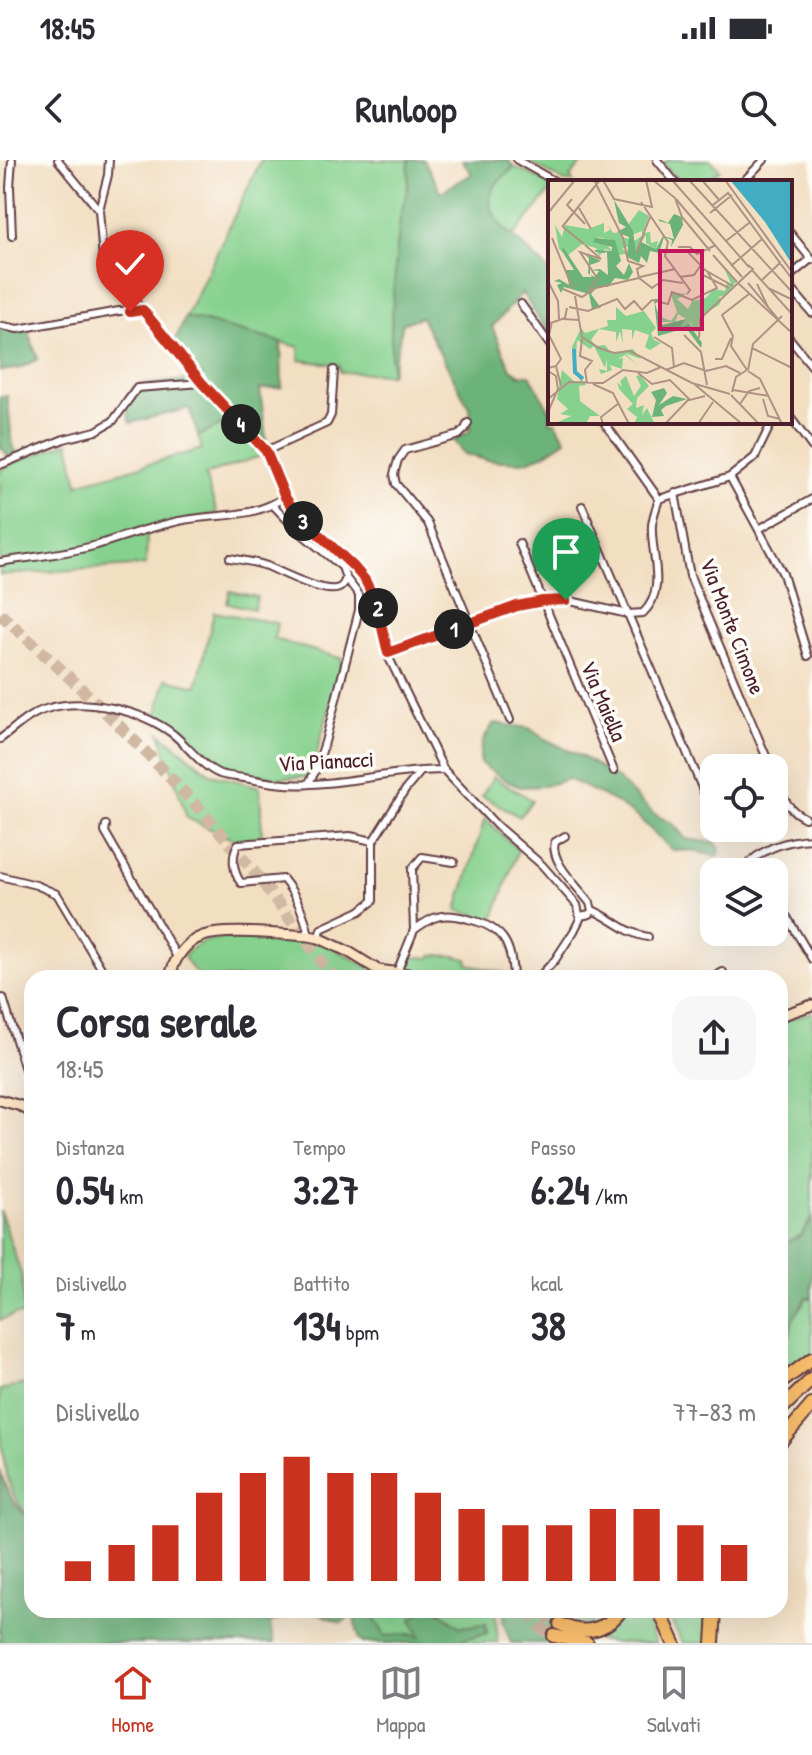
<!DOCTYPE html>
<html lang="it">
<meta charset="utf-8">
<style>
:root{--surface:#fff;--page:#f7f7f7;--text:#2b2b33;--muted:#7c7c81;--line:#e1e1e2;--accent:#c8321e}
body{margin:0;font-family:"Patrick Hand",sans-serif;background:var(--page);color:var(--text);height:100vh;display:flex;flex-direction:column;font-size:30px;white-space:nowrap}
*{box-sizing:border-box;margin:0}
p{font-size:26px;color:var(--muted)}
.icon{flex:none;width:44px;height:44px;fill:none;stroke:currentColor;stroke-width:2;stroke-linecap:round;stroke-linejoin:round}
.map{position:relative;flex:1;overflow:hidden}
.details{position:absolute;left:24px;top:810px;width:764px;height:648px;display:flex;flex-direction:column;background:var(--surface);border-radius:24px;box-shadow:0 8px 32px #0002}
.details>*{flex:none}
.fabs{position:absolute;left:700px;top:594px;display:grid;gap:16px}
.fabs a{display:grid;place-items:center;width:88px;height:88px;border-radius:16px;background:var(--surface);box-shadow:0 8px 32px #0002;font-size:40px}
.pin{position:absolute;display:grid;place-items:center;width:68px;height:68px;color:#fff;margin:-82px -34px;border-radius:50% 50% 50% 0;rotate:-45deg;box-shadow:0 0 8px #0007}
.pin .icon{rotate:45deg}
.km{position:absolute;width:40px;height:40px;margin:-20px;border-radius:50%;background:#222;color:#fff;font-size:22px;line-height:40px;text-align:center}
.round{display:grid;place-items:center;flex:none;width:84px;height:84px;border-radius:24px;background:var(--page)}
.headline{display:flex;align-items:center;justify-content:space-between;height:136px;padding:0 32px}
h1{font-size:44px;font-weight:800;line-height:60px}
.figures{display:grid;grid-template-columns:repeat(3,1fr);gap:12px;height:136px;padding:8px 32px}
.figures div{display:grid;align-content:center}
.figures b{font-size:40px;font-weight:800}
.figures small{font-size:22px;font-weight:400}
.figures p{font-size:22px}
.chart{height:224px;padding:16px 32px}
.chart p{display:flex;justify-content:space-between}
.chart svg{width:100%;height:144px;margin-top:8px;stroke:var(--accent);stroke-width:6}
.status{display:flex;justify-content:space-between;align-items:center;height:56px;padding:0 40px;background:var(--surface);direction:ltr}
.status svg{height:22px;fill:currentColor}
header{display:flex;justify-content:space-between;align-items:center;height:104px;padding:0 32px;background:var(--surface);font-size:36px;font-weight:800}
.menu{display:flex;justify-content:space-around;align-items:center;height:112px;border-top:2px solid var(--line);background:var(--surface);font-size:22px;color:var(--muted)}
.menu a{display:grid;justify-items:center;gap:4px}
.menu .active{color:var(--accent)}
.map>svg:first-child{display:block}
.green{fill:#86d18e;stroke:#68785c;stroke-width:2}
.forest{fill:#6cb379;stroke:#5b6952;stroke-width:2}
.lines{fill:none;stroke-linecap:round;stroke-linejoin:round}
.highway-tunnel{stroke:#d0b8a3;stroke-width:12;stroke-dasharray:12 6;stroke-linecap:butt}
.street-casing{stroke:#633c42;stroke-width:10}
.secondary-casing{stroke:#633c42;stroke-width:13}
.highway-casing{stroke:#633c42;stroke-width:16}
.street{stroke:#fff;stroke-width:6}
.secondary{stroke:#fde5c5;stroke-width:9}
.highway{stroke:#f9be6d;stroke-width:12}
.route-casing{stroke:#fff;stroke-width:16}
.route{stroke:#c8321e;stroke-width:10}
.labels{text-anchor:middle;stroke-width:7;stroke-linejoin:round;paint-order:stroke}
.street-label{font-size:22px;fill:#4a1f2b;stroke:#fdfcf7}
.inset-river{fill:none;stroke:#42adc2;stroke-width:4}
.inset-road{fill:none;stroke:#af9285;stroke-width:2}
.view{fill:#c2185b;fill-opacity:0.15;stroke:#c2185b;stroke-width:4}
.inset-edge{fill:none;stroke:#4a1f2b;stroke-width:4}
</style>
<div class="status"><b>18:45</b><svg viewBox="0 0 49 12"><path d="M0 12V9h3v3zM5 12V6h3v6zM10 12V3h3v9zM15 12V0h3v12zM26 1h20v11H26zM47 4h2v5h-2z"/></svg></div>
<header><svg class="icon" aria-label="back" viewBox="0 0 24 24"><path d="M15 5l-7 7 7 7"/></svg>Runloop<svg class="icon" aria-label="search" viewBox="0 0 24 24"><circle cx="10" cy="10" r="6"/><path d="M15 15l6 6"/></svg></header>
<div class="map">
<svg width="812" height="1483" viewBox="0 0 812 1483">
<rect width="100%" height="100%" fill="#fdfcf7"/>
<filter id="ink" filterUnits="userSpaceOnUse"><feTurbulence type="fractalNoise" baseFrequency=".0125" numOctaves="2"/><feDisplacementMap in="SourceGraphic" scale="16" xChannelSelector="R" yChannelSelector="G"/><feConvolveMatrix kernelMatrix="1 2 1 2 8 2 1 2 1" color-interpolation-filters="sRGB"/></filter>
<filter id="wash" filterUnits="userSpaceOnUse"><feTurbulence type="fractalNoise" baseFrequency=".006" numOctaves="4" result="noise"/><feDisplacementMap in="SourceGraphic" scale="32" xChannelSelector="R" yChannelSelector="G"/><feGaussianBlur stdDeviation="1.8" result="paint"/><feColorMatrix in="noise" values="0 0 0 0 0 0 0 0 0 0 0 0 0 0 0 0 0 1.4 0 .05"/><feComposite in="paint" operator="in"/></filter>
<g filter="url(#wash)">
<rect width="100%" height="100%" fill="#f2dec1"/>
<g class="green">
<path d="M261,0H409L408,27L400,59L396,99L391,171V214L340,212L339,205L299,200V187L186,157Z"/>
<path d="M526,0H581L583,2L570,17L573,22H565Z"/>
<path d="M668,0H711L720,10L703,22H680L663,4Z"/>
<path d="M514,7L550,23V32L513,76C497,65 482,45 495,26C499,19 508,13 514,7Z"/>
<path d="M235,253L267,287L270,293L205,315L217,353L147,372L146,405L0,415V311L10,304L69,282L78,324L202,289L198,276L226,263Z"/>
<path d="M230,431L257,437L254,449L227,443Z"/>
<path d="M214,452L277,463L274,479L343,499L313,606L306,617L279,618L222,608L175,568L156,559L166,519L197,526Z"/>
<path d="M160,573L211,614L260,627L262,678L236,681L187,658Z"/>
<path d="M493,617L532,640L520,657L482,636Z"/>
<path d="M485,658L518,690L492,763L475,755L457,750Z"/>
<path d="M239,778C265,779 302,776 326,785C351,795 372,814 399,818H199L184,797C197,778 218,778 239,778Z"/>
<path d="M432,795L455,796L467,799L468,804L508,814L507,818H475L399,810L405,797L431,798Z"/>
<path d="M812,852V1058L801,1075L780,1086V904L785,901L782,882L780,880V862Z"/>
<path d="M0,1050L22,1117L24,1156L17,1154L0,1160Z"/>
<path d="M807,1137L812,1138V1194L780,1219V1183L790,1174L792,1161Z"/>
<path d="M25,1224L32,1247V1359C0,1334 0,1272 0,1230Z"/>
<path d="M374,1450H423L411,1459L421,1477L408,1474L385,1476L372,1454Z"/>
<path d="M438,1450H495L498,1483H449L487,1473L485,1464L460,1467Z"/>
<path d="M626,1450H643L655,1483H615L579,1477Z"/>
<path d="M665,1450H711L709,1483H683Z"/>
</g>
<g class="forest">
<path d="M409,0H424L441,32L472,14L462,0H508L514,7L494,26L490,38L491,49L502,68L513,76L549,111L550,175L522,133L492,167L511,209L520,215H530L550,251V262H556L566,280L543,295L523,302L486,300L464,294L453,280L470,271V249L421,157L403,163L391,214V171L396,99L400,59L408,27Z"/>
<path d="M186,157L281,182L282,227L260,229L267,287L235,254L226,263L198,276L189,248L130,263L125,240L134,226L203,218L175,180Z"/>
<path d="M0,168L14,172L28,171L38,199L20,208L0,211Z"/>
<path d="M7,236L13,288L17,292L9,297L2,288H0V237Z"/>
<path d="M494,563L529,568L545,579L584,598L615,617L653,653L674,665L686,679L716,683L720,689L719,695L715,696L695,691L672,690L639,658L612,640L568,619L544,626L520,627L505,620L481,604C478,587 484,577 494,563Z"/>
<path d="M812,1058V1138L806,1137L792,1161L790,1174L780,1183V1086L801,1075Z"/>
<path d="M0,1310C7,1331 12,1347 32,1359V1450H308L269,1463L275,1483H0Z"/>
<path d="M312,1450H374L372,1454L385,1476L408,1474L420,1477L411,1459C434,1441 439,1451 460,1467L486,1464L487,1473L449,1483H363L360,1481L353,1454L341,1463Z"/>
<path d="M504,1450H616C597,1467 586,1468 563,1460L551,1483H511L503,1461Z"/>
</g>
</g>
<g filter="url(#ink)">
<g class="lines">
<g class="highway-tunnel">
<path d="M0,454C86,531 170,612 245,701C276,739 305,779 333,818"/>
<path d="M529,1450L541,1468L554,1476"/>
<path d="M544,1450L549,1457L560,1464"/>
</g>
<defs>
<g id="street">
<path d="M12,0L10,27L12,76"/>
<path d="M58,0L99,50"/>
<path d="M109,0L108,15L99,50L103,99L110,114L160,169L202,223L266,291L285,337L297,354L354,407L368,425L376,442L389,498L444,610L497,666L542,705L577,745L580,759L574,771L555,800L538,818"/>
<path d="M517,0L556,22"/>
<path d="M657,0L675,22"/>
<path d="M743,22L764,0"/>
<path d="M790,73L812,100"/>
<path d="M790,116L811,99"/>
<path d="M790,127L812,153"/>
<path d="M521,144L550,185"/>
<path d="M2,166L18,169L119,151L143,150"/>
<path d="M790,179L812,206"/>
<path d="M790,257L812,287"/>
<path d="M604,262L659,339"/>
<path d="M468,263L465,269L459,275L405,290L398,300L394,314L396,324L428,363L510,560"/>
<path d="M266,291L327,263L331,255L334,210"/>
<path d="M0,305L64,279L96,271L113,261L137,228L202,223"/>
<path d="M730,317L783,414L808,496"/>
<path d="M675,333L690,416L771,608"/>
<path d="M582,346L714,656"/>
<path d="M759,369L812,339"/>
<path d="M519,383L614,611"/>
<path d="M230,398C242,400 255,402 267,406C281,412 325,435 339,428C344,426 344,422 346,418L342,407L297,370L273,345"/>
<path d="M0,402C32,397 65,394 97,385C124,376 151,367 179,361C217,353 251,360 285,337"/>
<path d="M388,493L517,446L543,441L566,440L628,454L643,453C668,429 650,394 652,365C653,356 656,348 659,339L730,317L755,297L770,266L775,262"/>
<path d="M0,579C14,569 29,554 46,549C84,537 142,550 173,574C188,586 202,607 220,614C227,616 236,617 244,618C266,622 288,626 311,624C355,622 399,610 444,610"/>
<path d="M774,614C783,634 784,648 805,658"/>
<path d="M308,624L315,612L325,582L359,450V435L346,418"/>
<path d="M106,665L105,672L177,797"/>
<path d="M565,676L555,682C549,701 579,728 590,743L592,750L590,754L580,756"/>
<path d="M741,712C757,690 785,680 812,679"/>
<path d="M0,716L36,725L57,734L107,818"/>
<path d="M592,750C611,757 626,774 648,777"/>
<path d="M787,757L812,799"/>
<path d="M414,770C421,765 429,759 437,757C447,754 458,756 468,759C503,767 512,784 513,818"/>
<path d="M309,776C305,756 296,735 283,719L241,723C233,712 231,696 238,684L350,676L373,681"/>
<path d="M319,778L321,769L360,751L373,741V681L406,629L421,611"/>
<path d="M397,812L414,770L412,709L422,697L454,702"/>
<path d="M712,818L723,812"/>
<path d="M3,838L32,932"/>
</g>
<g id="secondary">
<path d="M170,818C173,800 185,782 203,776C226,768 283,775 309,776L319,778L349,792L378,810L437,818"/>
<path d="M780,856L812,845"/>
<path d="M0,940L21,946L32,953"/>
</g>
<g id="highway">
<path d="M780,1223L812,1199"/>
<path d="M780,1250L812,1219"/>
<path d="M780,1282L812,1245"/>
<path d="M659,1450L674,1483"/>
<path d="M560,1464C583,1476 606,1471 621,1450"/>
<path d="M554,1476L587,1483"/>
<path d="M713,1483L715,1450"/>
</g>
</defs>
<use href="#street" class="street-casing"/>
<use href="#secondary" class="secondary-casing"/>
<use href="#highway" class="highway-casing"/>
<use href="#street" class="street"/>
<use href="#secondary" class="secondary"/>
<use href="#highway" class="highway"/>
</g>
</g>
<g class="lines" filter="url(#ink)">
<defs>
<path id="route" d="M130,152L143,150L202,223L266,291L285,337L297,354L354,407L365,420L376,442L388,493L517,446L543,441L566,440"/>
</defs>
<use href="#route" class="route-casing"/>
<use href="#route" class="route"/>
</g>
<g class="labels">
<g class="street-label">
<text transform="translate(733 466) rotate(69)" y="8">Via Monte Cimone</text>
<text transform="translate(604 541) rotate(67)" y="8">Via Maiella</text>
<text transform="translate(326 601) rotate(-3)" y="8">Via Pianacci</text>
</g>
</g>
<g transform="translate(548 20)">
<rect width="244" height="244" fill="#f2dec1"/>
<path d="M91,30L101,36L95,53L102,52L103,63L110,61L108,69L98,63V55L87,73L85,69L83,63L94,56V51L84,55L80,45ZM56,43V53L62,50L60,45L65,53L79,52L73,57L81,59V66L74,69L82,73L70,75L67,61L49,57L65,71L57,69L51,76L48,68L34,64L19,76L11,69L7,45L14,57L17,45L40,49ZM176,88L188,102L178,115L170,117L174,119L171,125L152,136L149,152L142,148L144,142L138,150L132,148L138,139L130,134L127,142H113L111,136L123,141L129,132L122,112L139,114L129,119L140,129L144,121L158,118L166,109L177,111L179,101L184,106ZM68,127L78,136L96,131L108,148L103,153L106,160L113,163L102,170L97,167L101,155L87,150L84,160V150L74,149L75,164L72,151L68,162V152L51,149L43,160L48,166L57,165L63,173L85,169L93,179L77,173L90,186L77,175L70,179L75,178L74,189L62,185L64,190L53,194L51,189L59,191V179L57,188L46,166L42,169L29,160L27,191L38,205L31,206L32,221L52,236H42L38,244H6L23,236L12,234L20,229L9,219L14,190L27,202L33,201L27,192L24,167L33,148L37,153L60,146L59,140H68ZM92,195L101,206L89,218L88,228L96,225L94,235L99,228L107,244H86L89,237L79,229L85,224L71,209L69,202L74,207L72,201L78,196L86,216L93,206L88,196Z" fill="#86d18e"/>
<path d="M66,20L85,51L88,73L93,62L108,69L115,56L126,59L122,44L111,41V39L120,43L126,34L134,37L135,45L123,67L124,60L116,57L111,73L102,71L99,83L93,76L91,83L79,77L81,57L69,52L78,47L71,43ZM47,58L67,60L73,81L68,86L76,95L81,83L85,92L80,100L67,98L60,107H49L43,114L53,128L44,129L41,114L16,107L13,113L9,105L14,103L6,101L11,99L21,105L18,90H26L14,71L15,67L35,97H44L40,93L41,78L35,73L53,81L42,85V95L47,97L51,91L43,90L52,89L60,95L59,72L56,73L48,72L46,70L64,71V67L45,62ZM106,119H112L107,124L114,145L138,139L132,148L141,144L154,163L153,168L138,148L110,156ZM116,208L119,213L111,225L125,216L139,219L118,226L113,230L116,236L104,237L108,220L103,212Z" fill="#6cb379"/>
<path d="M182,0H244V84L217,42Z" fill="#42adc2"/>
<path class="inset-river" d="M26,169L27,192L35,199"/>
<path class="inset-road" d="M46,0L75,58L80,81L95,86L89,89L91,98M55,0L66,19L104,27L98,0M105,0L127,18L134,37L162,71M124,0L201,87M141,0L244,112M154,0L172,21M177,0L244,92M24,19L19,25L37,44M128,19L194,97M93,22L120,62L117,76L142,110L139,114M165,25L180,13L244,99M31,28L43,49M0,33L27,0M162,33L184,15M14,47L52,0M15,47L36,64M4,58L25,109M178,61L201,43M37,65L53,79L32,72L49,98L40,112M130,67H142L149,74L168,65M138,70L157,90L185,106M88,73L102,37M165,75L189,102M183,86L214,59M204,90L244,134M155,95L181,108M92,97L127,89M132,97L146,95L153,85M91,98L104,108L115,100L135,103M214,100L233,82M0,101L10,121L11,139M190,103L244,153M200,103L230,139M209,104L220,127M220,108L243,119M15,109L34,117L48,108L91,98M27,116L31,140M21,127L40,131L69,119L77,129L86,121L94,130L104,120L120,124L124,112L144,120L169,108L159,91M15,139L31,140L34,157L51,168L66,173L82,171L144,203L182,214M4,142L1,155L13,179L8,186M0,144L17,138L19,128M136,155L153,172L159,205M106,157L124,168L126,187M151,158L152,139L205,89L200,85M34,159L32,176L44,181L37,190L39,203M204,168L244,188M167,179H174L183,158M0,188L8,186L13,206M118,190L136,183L158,191L178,186L192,193M199,190L183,166L185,156L174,135L201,114M200,190L205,164L234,136M0,191L8,196L10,209L0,232M200,191L212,199L234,244M90,193L104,204L122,200L142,220L157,216M145,203L194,244M45,204L65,213L81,244M185,210L221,216M184,212L188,197L199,190M183,215L211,244M0,219L21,202L55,203L75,190L99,193L113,187M215,219L220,236L232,239M192,224L201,211L212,208M55,244L53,237L71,223M117,244L141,219M150,244L165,222"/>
<path class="view" d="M112,71H154V149H112Z"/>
<rect width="244" height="244" class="inset-edge"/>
</g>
</svg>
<div class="fabs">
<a><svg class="icon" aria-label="locate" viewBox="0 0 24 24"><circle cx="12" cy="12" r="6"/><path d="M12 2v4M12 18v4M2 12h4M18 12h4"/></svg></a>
<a><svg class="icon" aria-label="layers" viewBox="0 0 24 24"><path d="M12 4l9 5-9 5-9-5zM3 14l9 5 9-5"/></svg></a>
</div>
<div class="pin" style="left:566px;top:440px;background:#1e9e55"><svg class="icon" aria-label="arrive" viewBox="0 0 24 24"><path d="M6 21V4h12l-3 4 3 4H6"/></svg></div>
<div class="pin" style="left:130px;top:152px;background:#d93025"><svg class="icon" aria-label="check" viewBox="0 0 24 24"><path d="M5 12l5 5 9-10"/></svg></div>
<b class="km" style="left:454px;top:469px">1</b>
<b class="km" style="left:378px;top:448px">2</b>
<b class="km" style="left:303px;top:361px">3</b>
<b class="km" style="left:241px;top:264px">4</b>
<section class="details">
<div class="headline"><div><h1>Corsa serale</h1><p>18:45</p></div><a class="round"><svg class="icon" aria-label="share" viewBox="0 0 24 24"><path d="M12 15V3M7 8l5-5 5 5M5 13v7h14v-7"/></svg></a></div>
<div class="figures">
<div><p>Distanza</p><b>0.54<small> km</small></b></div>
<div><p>Tempo</p><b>3:27</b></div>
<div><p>Passo</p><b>6:24<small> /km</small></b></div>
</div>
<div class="figures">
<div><p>Dislivello</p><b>7<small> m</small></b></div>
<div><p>Battito</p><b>134<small> bpm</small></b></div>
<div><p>kcal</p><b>38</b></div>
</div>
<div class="chart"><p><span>Dislivello</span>77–83 m</p>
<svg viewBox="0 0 160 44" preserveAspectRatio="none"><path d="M5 44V38M15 44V33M25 44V27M35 44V17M45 44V11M55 44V6M65 44V11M75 44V11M85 44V17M95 44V22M105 44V27M115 44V27M125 44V22M135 44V22M145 44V27M155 44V33"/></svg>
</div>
</section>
</div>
<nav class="menu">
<a class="active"><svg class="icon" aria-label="home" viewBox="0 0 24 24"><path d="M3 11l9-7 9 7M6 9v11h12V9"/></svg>Home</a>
<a><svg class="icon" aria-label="map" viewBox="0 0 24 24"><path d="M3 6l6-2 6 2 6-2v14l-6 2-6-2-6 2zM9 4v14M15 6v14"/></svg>Mappa</a>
<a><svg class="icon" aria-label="saved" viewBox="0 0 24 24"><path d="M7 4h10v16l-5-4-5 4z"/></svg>Salvati</a>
</nav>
